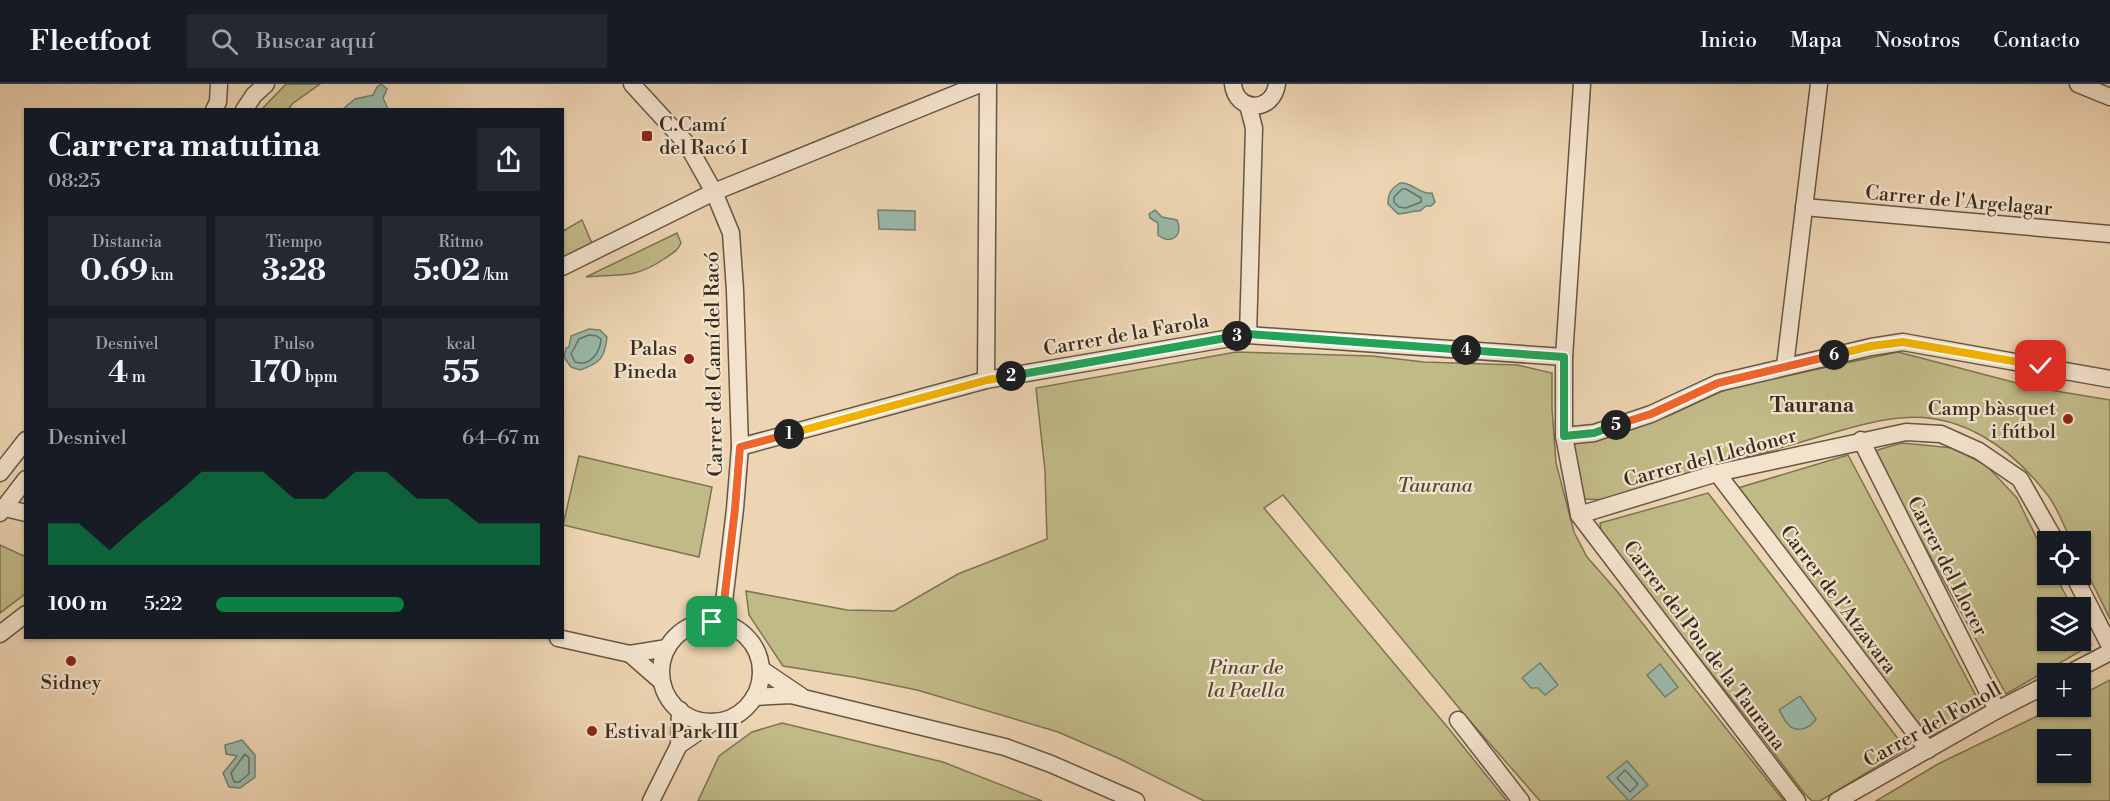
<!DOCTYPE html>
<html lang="es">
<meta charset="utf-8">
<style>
:root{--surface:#171b24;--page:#242831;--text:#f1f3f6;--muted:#9ea1a6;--line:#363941;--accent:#0b8043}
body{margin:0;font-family:"Libre Bodoni",serif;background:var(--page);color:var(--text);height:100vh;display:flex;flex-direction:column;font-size:22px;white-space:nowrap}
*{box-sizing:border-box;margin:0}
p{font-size:20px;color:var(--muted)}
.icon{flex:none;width:33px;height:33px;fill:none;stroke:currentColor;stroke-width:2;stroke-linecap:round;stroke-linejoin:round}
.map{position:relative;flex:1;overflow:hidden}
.details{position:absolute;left:24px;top:24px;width:540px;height:531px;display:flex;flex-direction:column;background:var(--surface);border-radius:0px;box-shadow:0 2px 4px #0004}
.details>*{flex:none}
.controls{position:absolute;left:2037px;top:447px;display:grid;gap:12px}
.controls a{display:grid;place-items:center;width:54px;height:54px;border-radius:0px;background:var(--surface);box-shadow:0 2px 4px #0004;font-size:30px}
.pin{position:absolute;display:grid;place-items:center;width:51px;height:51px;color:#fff;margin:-26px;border-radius:12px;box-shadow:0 3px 9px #0006}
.km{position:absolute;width:30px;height:30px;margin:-15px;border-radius:50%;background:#222;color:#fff;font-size:16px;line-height:30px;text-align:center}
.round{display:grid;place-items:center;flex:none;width:63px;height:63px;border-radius:0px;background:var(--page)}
.overview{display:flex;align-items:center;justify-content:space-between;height:102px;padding:0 24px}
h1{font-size:33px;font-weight:700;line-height:45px}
.metrics{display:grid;grid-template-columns:repeat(3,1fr);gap:9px;height:102px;padding:6px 24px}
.metrics div{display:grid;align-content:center;border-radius:0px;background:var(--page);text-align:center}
.metrics b{font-size:30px;font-weight:700}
.metrics small{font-size:16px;font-weight:400}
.metrics p{font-size:16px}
.chart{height:168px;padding:12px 24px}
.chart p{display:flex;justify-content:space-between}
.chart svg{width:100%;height:108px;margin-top:6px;fill:var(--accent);opacity:.7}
ul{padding:0 24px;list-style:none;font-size:20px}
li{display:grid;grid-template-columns:96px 72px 1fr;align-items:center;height:45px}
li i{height:15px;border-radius:8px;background:var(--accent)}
header{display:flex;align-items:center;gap:36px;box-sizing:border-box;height:84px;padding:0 30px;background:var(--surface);border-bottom:2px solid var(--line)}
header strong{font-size:28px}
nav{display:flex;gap:33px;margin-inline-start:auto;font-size:21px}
.search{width:420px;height:54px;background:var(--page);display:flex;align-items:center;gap:15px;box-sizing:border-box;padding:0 21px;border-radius:0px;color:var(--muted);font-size:22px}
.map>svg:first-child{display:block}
.green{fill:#c0ba87;stroke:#7c7453;stroke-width:1.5;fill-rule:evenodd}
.water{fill:#9ab8a9;stroke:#738072;stroke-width:1.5}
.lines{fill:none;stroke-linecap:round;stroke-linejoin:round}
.shore{stroke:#697264;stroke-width:1.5}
.minor-casing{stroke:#655744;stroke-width:19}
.minor{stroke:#f3e3cd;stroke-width:16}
.split-1-casing{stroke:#fff;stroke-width:12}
.split-2-casing{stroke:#fff;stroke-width:12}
.split-3-casing{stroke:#fff;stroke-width:12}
.split-4-casing{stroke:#fff;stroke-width:12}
.split-5-casing{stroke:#fff;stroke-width:12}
.split-6-casing{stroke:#fff;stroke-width:12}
.split-7-casing{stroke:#fff;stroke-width:12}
.split-1{stroke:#f0652b;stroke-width:8}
.split-2{stroke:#f5b400;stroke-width:8}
.split-3{stroke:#22a559;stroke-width:8}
.split-4{stroke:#22a559;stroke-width:8}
.split-5{stroke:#22a559;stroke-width:8}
.split-6{stroke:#f0652b;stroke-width:8}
.split-7{stroke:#f5b400;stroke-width:8}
.poi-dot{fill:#8f2418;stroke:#f3e3cd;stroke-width:2}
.labels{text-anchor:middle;stroke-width:4.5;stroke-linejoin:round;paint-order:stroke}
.poi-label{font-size:20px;fill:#382d1f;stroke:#f3e3cd;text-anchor:start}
.street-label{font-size:20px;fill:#382d1f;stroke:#f3e3cd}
.park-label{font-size:20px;font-style:italic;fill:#534934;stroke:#f3e3cd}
.neighbourhood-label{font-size:21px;font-weight:bold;fill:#382d1f;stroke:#f3e3cd}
</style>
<header>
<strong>Fleetfoot</strong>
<div class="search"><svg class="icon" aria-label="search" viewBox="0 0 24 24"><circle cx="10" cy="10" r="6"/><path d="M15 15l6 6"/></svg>Buscar aquí</div>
<nav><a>Inicio</a><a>Mapa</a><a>Nosotros</a><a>Contacto</a></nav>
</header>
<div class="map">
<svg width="2110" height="717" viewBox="0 0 2110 717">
<rect width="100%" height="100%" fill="#edd4b2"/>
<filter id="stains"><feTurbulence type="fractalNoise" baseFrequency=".00333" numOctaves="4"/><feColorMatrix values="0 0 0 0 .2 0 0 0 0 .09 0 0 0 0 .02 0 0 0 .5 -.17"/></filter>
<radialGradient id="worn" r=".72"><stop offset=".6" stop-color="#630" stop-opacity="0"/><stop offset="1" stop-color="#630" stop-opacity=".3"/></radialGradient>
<g class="green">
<path d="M286,0H320L292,20L289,25H262Z"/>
<path d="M582,136L593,162L563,177V147Z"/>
<path d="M677,149L681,159C678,167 671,170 664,175C633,196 620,189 586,193Z"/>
<path d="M1236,268L1372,272L1424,278L1517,281L1552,289V325L1556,379L1574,448L1587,473L1616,506L1784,717H1540L1464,630L1283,411L1264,424L1449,645L1507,717H1204L1118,674L1058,648L917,606L853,593L783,582L749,531L746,507L847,526L894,527L958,490L1047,455L1045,387L1036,304Z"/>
<path d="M1898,268L2032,303L2110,316V535L2081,476L2080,458L2071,457C2064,442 2057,422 2046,409C2011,364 1960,327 1900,334C1867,337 1830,350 1798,359C1734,376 1670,396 1606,416L1584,415L1571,358L1611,351L1668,332L1729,304Z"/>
<path d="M1902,359L1953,364L1986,381L2017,414L2047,475L2048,490L2055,491L2072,523L2048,524V556H2080L2081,541L2091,561L2006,610L1877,375V366Z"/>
<path d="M1848,371L1983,625L1928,654L1738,404Z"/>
<path d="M579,372L712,403L699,473L563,441Z"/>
<path d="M1708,409L1906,665L1820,717H1812L1804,709L1754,643L1602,452L1600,439Z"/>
<path d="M0,461L26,473L25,510L0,529Z"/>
<path d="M2110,596V717H1876L1938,680L2056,623L2080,622L2081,611ZM2048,656H2080V688H2048Z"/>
<path d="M782,639L943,678L1042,717H698L719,672L752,648Z"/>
</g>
<g class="water">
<path d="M381,0L387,5L383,14L388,25H343L355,15L373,11L377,3Z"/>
<path d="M1400,99C1413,98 1420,111 1432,109L1435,118L1431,122H1426L1420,127C1414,126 1406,130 1398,130L1388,120C1388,109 1391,105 1400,99Z"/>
<path d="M878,126L915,127V146L879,145Z"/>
<path d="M1155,126L1162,133L1177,136C1184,151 1171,162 1158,151V139L1150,134L1149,130Z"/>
<path d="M589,245L600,246L607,253C605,274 600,279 580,286L571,283L564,273L566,264L569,263L571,252Z"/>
<path d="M1540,579L1558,601L1545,611L1538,604H1531L1522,594Z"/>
<path d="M1660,580L1678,603L1665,613L1647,591Z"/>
<path d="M1800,612L1816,635C1810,645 1795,650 1787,639C1784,636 1782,630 1779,626Z"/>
<path d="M242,656L255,671V693L240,704L229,703L223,689L237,672L226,670L225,661Z"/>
<path d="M1627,677L1648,701L1629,717L1607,693Z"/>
</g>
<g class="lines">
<g class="shore">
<path d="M1402,105H1406L1421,114V118L1406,124L1399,123L1394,118V113Z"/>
<path d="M589,251L597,252L601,255C600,269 590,283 575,278L571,270L579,255Z"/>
<path d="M245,670L249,674V690L239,698H234L231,689Z"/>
<path d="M1625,686L1638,700L1630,708L1617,694Z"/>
</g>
<defs>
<g id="minor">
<path d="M632,0L687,60L714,108L731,149L735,206L740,363L735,425L724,518L712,538"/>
<path d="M1233,0C1236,29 1273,29 1277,0"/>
<path d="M1582,0L1564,273V352L1579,431L1797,717"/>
<path d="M2078,0L2110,13"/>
<path d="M1248,21L1254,44L1248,251"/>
<path d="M214,26L218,18L219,0"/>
<path d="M244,26L254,11L266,0"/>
<path d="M1804,123L2110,150"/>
<path d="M562,183L714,108L980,0"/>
<path d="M1785,282L1819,0"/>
<path d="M986,296L988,0"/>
<path d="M1564,352L1594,349L1651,330L1718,299L1871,263L1903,258L2110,295"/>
<path d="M1861,356L1997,626"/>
<path d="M740,363L986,296L1248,251L1564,273"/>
<path d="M0,389L26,356"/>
<path d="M1717,389L1928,666"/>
<path d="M5,424L26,429"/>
<path d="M0,429L26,395"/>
<path d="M1579,431L1717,389L1906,348L1941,350L1979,367L2020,395L2056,458"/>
<path d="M2073,490L2110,562"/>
<circle cx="711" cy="588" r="50"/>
<path d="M0,550L26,530"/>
<path d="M558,554L630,570L667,564"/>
<path d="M630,570L662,598"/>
<path d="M761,585L801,612"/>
<path d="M2068,590L2110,568"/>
<path d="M754,613L791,611L1005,663L1051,680L1136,717"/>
<path d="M1458,636L1521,717"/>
<path d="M679,661L713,638"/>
<path d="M651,717L679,661L680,626"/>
<path d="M1837,717L1997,626L2048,600"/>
</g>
</defs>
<use href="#minor" class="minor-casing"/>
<use href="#minor" class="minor"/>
</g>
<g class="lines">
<defs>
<path id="split-1" d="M712,538L724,518L735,425L740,363L789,350"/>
<path id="split-2" d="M789,350L987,296L1011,292"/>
<path id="split-3" d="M1011,292L1237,252"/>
<path id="split-4" d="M1237,252L1248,250L1466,266"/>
<path id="split-5" d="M1466,266L1564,273V352L1594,349L1616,341"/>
<path id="split-6" d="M1616,341L1651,330L1718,299L1834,271"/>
<path id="split-7" d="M1834,271L1871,262L1903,258L2041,282"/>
</defs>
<use href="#split-1" class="split-1-casing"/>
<use href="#split-2" class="split-2-casing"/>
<use href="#split-3" class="split-3-casing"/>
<use href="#split-4" class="split-4-casing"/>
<use href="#split-5" class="split-5-casing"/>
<use href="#split-6" class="split-6-casing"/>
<use href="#split-7" class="split-7-casing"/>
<use href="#split-1" class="split-1"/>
<use href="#split-2" class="split-2"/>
<use href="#split-3" class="split-3"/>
<use href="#split-4" class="split-4"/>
<use href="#split-5" class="split-5"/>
<use href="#split-6" class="split-6"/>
<use href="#split-7" class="split-7"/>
</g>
<g class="poi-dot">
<rect x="641" y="46" width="12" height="12" rx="3"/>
<circle cx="689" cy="275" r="6"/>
<circle cx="2068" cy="335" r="6"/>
<circle cx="71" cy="577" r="6"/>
<circle cx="592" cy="647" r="6"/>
</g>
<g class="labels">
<g class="poi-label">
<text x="659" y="47">C.Camí<tspan x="659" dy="23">del Racó I</tspan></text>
<text x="677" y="271" text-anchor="end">Palas<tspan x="677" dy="23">Pineda</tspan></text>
<text x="2056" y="331" text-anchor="end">Camp bàsquet<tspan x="2056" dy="23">i fútbol</tspan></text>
<text x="71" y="605" text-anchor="middle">Sidney</text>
<text x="604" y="654">Estival Park III</text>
</g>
<g class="street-label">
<text transform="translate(1959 116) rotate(5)" y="7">Carrer de l'Argelagar</text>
<text transform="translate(1126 250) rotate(-10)" y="7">Carrer de la Farola</text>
<text transform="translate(713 280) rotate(-91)" y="7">Carrer del Camí del Racó</text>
<text transform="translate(1710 373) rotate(-15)" y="7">Carrer del Lledoner</text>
<text transform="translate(1948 482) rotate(63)" y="7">Carrer del Llorer</text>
<text transform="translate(1839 515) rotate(53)" y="7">Carrer de l'Atzavara</text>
<text transform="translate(1705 561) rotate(53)" y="7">Carrer del Pou de la Taurana</text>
<text transform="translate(1932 640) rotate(-29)" y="7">Carrer del Fonoll</text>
</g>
<g class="park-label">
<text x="1435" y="408">Taurana</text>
<text x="1246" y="590">Pinar de<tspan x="1246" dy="23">la Paella</tspan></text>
</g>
<g class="neighbourhood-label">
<text x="1812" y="328">Taurana</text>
</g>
</g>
<rect width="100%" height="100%" filter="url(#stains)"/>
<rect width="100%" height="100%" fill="url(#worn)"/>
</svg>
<div class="controls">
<a><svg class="icon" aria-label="locate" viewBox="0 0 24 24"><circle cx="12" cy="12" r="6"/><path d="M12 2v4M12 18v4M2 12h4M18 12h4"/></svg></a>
<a><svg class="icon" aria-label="layers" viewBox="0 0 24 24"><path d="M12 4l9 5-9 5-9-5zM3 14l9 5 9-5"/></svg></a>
<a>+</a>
<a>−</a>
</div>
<div class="pin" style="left:712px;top:538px;background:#1e9e55"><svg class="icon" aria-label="arrive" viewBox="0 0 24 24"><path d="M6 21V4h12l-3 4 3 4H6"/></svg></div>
<div class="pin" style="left:2041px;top:282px;background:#d93025"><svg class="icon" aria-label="check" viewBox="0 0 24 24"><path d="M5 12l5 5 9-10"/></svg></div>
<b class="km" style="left:789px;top:350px">1</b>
<b class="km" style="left:1011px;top:292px">2</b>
<b class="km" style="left:1237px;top:252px">3</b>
<b class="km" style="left:1466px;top:266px">4</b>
<b class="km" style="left:1616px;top:341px">5</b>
<b class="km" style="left:1834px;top:271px">6</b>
<section class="details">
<div class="overview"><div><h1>Carrera matutina</h1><p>08:25</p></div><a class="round"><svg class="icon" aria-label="share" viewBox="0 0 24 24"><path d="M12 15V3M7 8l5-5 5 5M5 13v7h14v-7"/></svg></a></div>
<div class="metrics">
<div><p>Distancia</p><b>0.69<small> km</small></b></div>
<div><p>Tiempo</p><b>3:28</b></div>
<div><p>Ritmo</p><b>5:02<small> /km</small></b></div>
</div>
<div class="metrics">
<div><p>Desnivel</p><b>4<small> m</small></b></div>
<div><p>Pulso</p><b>170<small> bpm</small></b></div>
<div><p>kcal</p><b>55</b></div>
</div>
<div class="chart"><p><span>Desnivel</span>64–67 m</p>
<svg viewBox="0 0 160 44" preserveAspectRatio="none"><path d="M0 44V27L10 27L20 38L30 27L40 17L50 6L60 6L70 6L80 17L90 17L100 6L110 6L120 17L130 17L140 27L150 27L160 27V44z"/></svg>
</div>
<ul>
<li><b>100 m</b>5:22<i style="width:58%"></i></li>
</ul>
</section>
</div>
